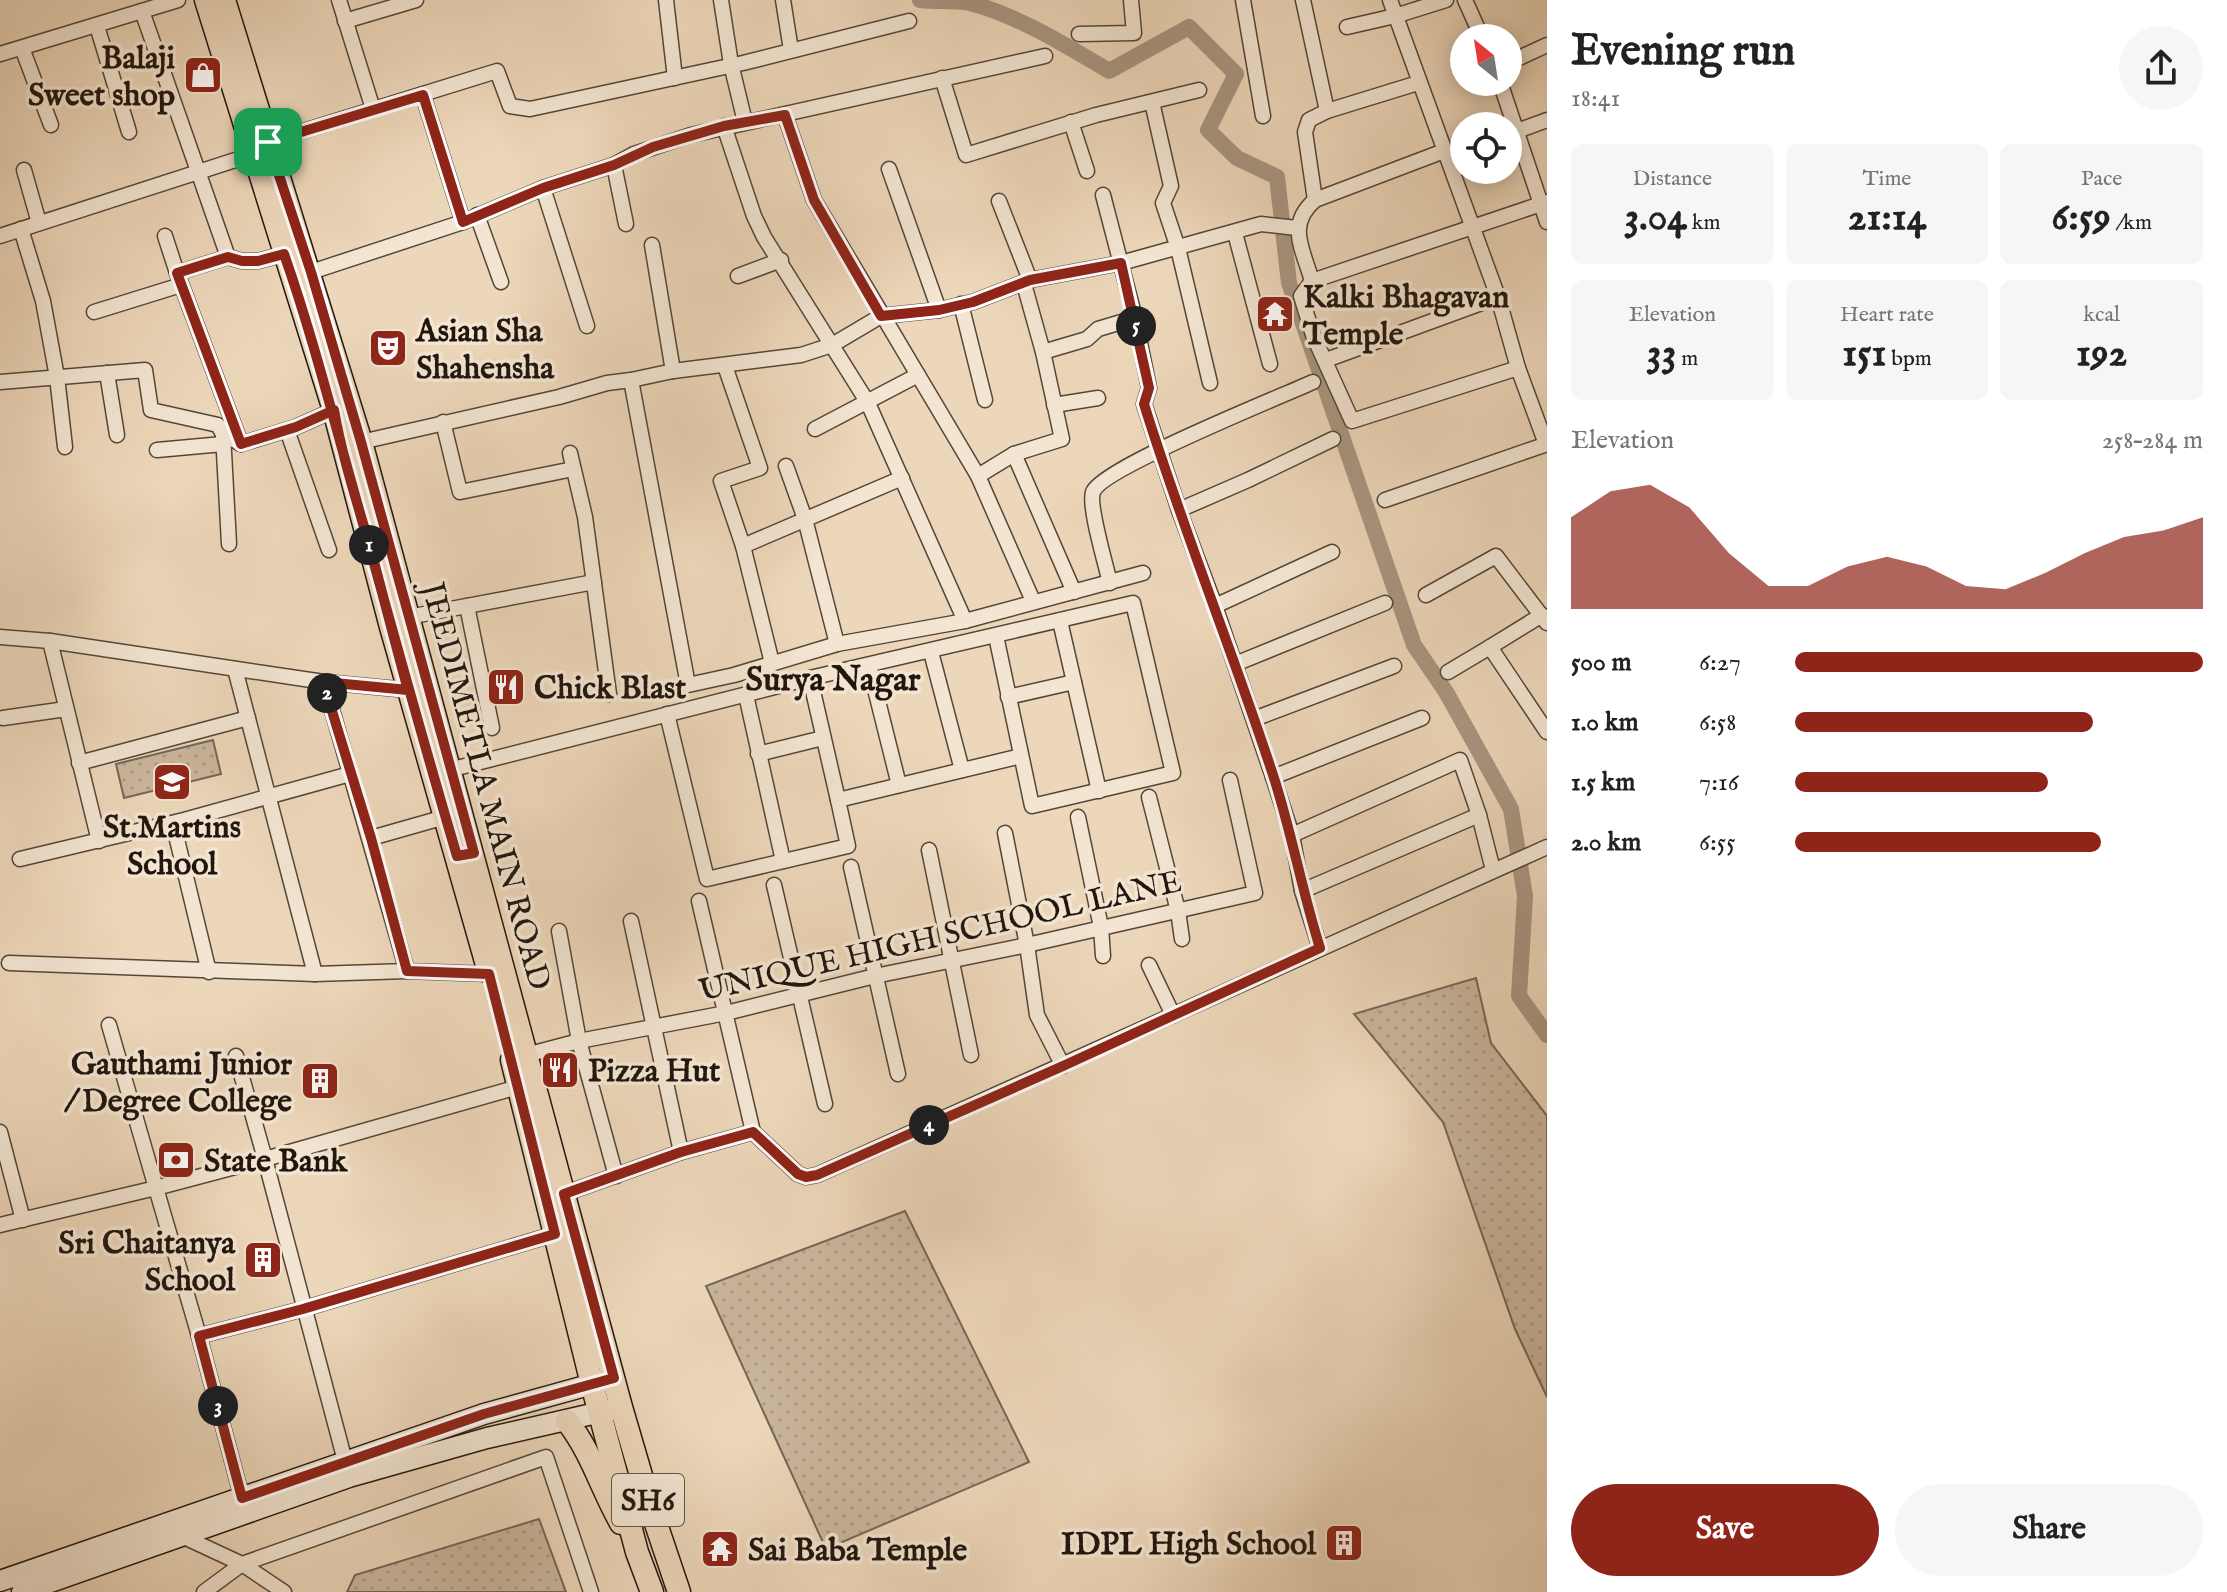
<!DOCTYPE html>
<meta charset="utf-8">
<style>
:root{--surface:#fff;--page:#f6f6f6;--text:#222;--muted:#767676;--accent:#8f2418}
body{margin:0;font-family:"IM FELL English",serif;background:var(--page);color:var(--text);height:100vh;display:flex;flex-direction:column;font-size:30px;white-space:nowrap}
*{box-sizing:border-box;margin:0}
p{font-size:26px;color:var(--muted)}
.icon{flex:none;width:44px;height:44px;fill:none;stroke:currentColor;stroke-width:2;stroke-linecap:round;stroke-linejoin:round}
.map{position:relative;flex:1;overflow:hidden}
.details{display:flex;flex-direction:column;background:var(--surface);width:680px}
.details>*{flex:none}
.needle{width:52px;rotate:330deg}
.fabs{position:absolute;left:1450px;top:24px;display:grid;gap:16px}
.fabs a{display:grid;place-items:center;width:72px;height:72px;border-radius:50%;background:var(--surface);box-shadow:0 4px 20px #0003;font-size:40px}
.pin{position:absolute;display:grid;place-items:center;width:68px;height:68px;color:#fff;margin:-34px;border-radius:16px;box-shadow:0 4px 12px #0006}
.km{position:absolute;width:40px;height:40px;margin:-20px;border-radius:50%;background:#222;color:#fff;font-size:22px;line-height:40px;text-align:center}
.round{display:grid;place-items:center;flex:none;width:84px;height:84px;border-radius:42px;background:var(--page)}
.overview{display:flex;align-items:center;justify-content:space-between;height:136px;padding:0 24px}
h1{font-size:44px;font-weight:700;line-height:60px}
.stats{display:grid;grid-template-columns:repeat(3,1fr);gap:12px;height:136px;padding:8px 24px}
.stats div{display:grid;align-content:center;border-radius:12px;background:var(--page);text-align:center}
.stats b{font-size:40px;font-weight:700}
.stats small{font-size:22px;font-weight:400}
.stats p{font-size:22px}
.chart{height:224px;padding:16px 24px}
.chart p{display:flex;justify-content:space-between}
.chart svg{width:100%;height:144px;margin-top:8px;fill:var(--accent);opacity:.7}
.primary-button{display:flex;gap:16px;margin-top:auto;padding:16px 24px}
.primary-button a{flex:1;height:92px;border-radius:48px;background:var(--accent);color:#fff;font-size:32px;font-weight:700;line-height:92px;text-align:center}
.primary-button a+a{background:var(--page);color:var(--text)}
ul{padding:0 24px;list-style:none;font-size:26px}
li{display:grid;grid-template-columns:128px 96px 1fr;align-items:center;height:60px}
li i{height:20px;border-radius:10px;background:var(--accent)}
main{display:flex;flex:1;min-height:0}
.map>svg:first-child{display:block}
.grass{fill:url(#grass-dots);stroke:#766656;stroke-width:2}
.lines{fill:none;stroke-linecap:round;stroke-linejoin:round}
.canal{stroke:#a89580;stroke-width:16}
.street-casing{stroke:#544639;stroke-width:17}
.secondary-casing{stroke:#21160e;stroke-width:23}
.primary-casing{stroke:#21160e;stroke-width:25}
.street{stroke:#f3e5d2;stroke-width:14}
.secondary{stroke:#f3e5d2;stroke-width:20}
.primary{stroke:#edd7ba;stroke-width:22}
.route-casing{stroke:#fff;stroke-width:16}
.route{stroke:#8f2418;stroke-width:10}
.labels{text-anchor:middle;stroke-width:7;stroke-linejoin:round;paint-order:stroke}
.shield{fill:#f3e5d2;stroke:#605449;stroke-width:2}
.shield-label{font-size:30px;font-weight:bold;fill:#21160e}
.poi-label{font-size:32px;font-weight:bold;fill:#21160e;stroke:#f3e5d2;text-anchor:start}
.street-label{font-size:32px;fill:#21160e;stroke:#f3e5d2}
.neighbourhood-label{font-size:34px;font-weight:bold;fill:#21160e;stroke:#f3e5d2}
</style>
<main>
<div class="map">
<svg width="1547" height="1592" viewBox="0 0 1547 1592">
<defs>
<pattern id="grass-dots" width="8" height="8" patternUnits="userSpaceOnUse" patternTransform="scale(2)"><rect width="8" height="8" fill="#cab69d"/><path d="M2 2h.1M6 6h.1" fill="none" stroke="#ad9c86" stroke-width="1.8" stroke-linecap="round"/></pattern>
</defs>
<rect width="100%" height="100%" fill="#edd7ba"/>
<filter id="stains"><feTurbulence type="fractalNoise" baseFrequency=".0025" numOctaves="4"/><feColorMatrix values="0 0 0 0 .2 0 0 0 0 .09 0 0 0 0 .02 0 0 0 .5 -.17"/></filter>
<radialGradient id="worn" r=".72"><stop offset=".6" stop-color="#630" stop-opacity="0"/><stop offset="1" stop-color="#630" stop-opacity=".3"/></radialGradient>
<g class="grass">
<path d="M213,740L221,774L124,798L116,764Z"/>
<path d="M1476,978L1491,1043L1547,1116V1397L1515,1329L1443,1122L1354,1014Z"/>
<path d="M905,1211L1029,1462L826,1549L706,1286Z"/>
<path d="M539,1519L566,1592H347L355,1575Z"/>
</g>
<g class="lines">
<path class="canal" d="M920,0C936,2 954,0 970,3C1017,15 1067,46 1109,71L1189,27L1236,74L1208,130L1237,158L1277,177L1289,283L1414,645L1446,692L1511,809L1525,896L1519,996L1547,1035"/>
<defs>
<g id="street">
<path d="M339,0L373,109"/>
<path d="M666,0L675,78"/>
<path d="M721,0L731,64L745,122"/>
<path d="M783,0L791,50"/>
<path d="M1243,0L1263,116"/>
<path d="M1303,0L1327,111"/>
<path d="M1390,0L1498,297L1518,368L1546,444"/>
<path d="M1465,0L1482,38"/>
<path d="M142,11L228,257"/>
<path d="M345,21L416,0"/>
<path d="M97,26L129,132"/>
<path d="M1347,27L1395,16L1446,0"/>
<path d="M1079,34L1134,33L1131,0"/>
<path d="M22,48L51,125"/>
<path d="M0,54L178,0"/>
<path d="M1508,63L1547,45"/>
<path d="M942,78L966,155L1096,115L1199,90"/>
<path d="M1500,82L1547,222"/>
<path d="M423,95L463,222"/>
<path d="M1152,102L1171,186L1163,203L1178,248L1210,383"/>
<path d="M785,115L814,200L978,476L1033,601"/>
<path d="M1071,122L1087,171"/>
<path d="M724,126L754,216L764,237L868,403L965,621"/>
<path d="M1517,131L1547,120"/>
<path d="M268,142L497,71L510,106L530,109L743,63L909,21"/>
<path d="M614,165L626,224"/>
<path d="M889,169L939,310"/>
<path d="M24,170L39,223"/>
<path d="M543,188L587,326"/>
<path d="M1103,195L1135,318L1149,388L1144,404L1179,510L1215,606L1273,777L1292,835L1302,891L1320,948"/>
<path d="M1315,200L1305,132L1309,120L1327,111L1418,83"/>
<path d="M999,201L1030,280"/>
<path d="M477,215L501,282"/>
<path d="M21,229L43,301L57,377L65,447"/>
<path d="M1235,233L1270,364"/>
<path d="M0,236L254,154"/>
<path d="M165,236L177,273L228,257L242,261H258L284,254"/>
<path d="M652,245L673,371"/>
<path d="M311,272L463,222L543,188L614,165L634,154L691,135L1045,56"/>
<path d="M177,273L241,444"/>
<path d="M738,276L781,260"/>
<path d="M1312,281C1303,249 1286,225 1315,200L1444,151"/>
<path d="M961,304L985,400"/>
<path d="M94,312L181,285"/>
<path d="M1043,352L1087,339L1098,329L1135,318"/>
<path d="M1326,360L1498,297"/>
<path d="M725,366L760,468L721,481L743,546L772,663"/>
<path d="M1518,368L1352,421L1313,335L1301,296L1312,281L1547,202"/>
<path d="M107,373L117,435"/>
<path d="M631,380L688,685L734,675L837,644L965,621L1143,573"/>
<path d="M0,382L145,370L151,410L218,425L223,434L241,444L296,427L334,410"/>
<path d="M1054,405L1098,398"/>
<path d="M443,422L460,492L573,469"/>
<path d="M815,429L918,375"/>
<path d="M287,430L329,550"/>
<path d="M223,434L229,544"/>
<path d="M361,442L559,397L607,383L631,380L673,371L801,355L832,345L881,316L939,310L973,302L1030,280L1121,263L1261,224L1297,228"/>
<path d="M157,450L223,444"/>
<path d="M570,453L585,517L609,694"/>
<path d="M1014,454L1062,439L1043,352L1024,284"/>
<path d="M786,466L805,519L837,644"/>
<path d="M978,476L1014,454L1074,592"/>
<path d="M1385,500L1547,444"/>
<path d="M1179,510L1248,480L1333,439"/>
<path d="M743,546L902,478"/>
<path d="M1110,583C1106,565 1088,505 1093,492C1102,468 1280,397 1313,382"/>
<path d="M1426,595L1496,556L1547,623"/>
<path d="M467,606L492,728"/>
<path d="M1215,606L1332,552"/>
<path d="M1542,615L1490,647L1547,732"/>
<path d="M408,617L594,582"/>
<path d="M1060,621L1099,791"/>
<path d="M0,637L50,641L324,682L408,690"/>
<path d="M50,641L99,841"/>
<path d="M931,652L962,770"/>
<path d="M1235,664L1385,603"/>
<path d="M869,665L899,785"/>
<path d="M235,669L315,974"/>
<path d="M1448,672L1490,647"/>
<path d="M810,678L838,800"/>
<path d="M746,695L783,861"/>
<path d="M1008,697L1074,682"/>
<path d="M667,714L707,879L848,846L838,800L1021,756"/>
<path d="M3,718L66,709"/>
<path d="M1254,719L1394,666"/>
<path d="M758,754L823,738"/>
<path d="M79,763L248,718"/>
<path d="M449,770L810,678L1133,603L1173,773L1032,806L996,636"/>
<path d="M1273,777L1422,718"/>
<path d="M1149,797L1178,911L1182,939"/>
<path d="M1078,817L1101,927L1103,956"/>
<path d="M173,823L209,972"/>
<path d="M1005,833L1027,945L1037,1015L1063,1066"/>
<path d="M1292,835L1460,760L1479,815L1493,870"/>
<path d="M371,838L445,817"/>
<path d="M929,850L971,1055"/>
<path d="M20,859L184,820L350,774"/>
<path d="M851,867L898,1074"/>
<path d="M774,885L825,1104"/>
<path d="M1302,891L1479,815"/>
<path d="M699,901L753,1132"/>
<path d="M631,921L681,1152"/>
<path d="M559,931L579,1041L616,1176"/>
<path d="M9,963L315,974L407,971L324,682"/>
<path d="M1149,965L1173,1015"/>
<path d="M407,971L489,974"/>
<path d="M526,1055L579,1041L726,1013L875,976L1027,945L1255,893L1230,780"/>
<path d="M236,1056L265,1159L518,1087"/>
<path d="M0,1132L23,1220"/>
<path d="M564,1194L681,1152L753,1132L798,1174L806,1177L817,1175L1547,847"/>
<path d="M0,1225L156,1188L109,1025"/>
<path d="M199,1336L303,1309L555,1234"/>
<path d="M242,1498L199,1336L156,1188L265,1159L345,1461"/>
<path d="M184,1537L242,1564L284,1592"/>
<path d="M204,1592L242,1564L546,1457L591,1592"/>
</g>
<g id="secondary">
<path d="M0,1581L484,1414L607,1380"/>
<path d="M22,1592L349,1477L487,1438L614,1409"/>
</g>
<g id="primary">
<path d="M206,0L334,410L391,627L489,972"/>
<path d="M224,0L361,442L621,1407L650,1506L679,1592"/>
<path d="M512,1060L592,1384L637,1552L652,1592"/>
<path d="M567,1421C592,1453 601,1488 621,1523"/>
</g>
</defs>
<use href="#street" class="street-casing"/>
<use href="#secondary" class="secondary-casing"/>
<use href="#primary" class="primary-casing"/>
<use href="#street" class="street"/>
<use href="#secondary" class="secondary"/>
<use href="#primary" class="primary"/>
</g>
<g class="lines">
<defs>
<path id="route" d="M268,142L311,272L361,442L474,853L457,856C419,728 384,599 348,470C328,398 309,325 284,254L258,261H242L228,257L177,273L241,444L296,427L334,410C342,456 357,502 370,547C383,595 395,643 408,690L324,682L328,698L371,838L407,971L489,974L555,1234L303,1309L199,1336L242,1498L484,1414L614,1378L564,1194L681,1152L753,1132L798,1174L806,1177L817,1175L1063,1066L1320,948C1302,891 1292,834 1274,778C1233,652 1183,530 1144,404L1149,388L1121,263L1030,280L973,302L939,310L881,316L814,200L785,115L724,126L653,147L614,165L543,188L463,222L423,95L268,142"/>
</defs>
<use href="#route" class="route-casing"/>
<use href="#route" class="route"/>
</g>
<defs>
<symbol id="shop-square" viewBox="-11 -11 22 22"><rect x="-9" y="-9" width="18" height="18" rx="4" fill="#8f2418" stroke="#f3e5d2"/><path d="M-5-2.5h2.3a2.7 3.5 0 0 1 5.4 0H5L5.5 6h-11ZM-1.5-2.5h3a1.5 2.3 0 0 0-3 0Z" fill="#fff"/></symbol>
<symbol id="temple-square" viewBox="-11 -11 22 22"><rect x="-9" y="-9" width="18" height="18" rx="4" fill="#8f2418" stroke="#f3e5d2"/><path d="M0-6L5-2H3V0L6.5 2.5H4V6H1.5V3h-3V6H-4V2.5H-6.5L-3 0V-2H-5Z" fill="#fff"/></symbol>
<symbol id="theatre-square" viewBox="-11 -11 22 22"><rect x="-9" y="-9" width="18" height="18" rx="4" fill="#8f2418" stroke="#f3e5d2"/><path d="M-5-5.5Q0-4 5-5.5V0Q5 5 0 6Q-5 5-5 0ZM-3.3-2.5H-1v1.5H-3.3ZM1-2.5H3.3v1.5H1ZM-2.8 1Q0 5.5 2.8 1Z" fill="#fff"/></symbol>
<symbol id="restaurant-square" viewBox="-11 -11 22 22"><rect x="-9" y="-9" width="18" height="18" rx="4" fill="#8f2418" stroke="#f3e5d2"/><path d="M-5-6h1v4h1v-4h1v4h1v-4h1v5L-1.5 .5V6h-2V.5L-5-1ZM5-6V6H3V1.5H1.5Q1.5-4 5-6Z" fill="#fff"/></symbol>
<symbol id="school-square" viewBox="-11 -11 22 22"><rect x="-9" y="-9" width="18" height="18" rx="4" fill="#8f2418" stroke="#f3e5d2"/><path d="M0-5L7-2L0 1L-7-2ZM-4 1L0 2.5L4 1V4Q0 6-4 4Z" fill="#fff"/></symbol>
<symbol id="building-square" viewBox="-11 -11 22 22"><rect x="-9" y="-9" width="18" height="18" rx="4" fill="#8f2418" stroke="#f3e5d2"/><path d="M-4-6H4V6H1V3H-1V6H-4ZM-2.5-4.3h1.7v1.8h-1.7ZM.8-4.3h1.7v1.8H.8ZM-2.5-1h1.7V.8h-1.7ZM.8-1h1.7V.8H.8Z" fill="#fff"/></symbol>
<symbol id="bank-square" viewBox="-11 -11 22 22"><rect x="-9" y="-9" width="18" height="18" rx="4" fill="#8f2418" stroke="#f3e5d2"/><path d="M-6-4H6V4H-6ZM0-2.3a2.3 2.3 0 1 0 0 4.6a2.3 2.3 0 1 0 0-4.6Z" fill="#fff"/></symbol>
</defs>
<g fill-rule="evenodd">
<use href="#shop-square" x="181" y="53" width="44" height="44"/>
<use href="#temple-square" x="1253" y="292" width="44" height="44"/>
<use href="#theatre-square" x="366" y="326" width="44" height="44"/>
<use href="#restaurant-square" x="484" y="665" width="44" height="44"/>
<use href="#school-square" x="150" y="760" width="44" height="44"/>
<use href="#restaurant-square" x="538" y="1048" width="44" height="44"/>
<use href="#building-square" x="298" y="1059" width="44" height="44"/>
<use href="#bank-square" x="154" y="1138" width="44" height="44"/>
<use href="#building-square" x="241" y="1238" width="44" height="44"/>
<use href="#building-square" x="1322" y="1521" width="44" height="44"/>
<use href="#temple-square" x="698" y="1527" width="44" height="44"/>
</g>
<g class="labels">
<rect class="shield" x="612" y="1474" width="72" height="52" rx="6"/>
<g class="shield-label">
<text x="648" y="1510">SH6</text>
</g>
<g class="poi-label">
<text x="175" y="68" text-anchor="end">Balaji<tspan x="175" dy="37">Sweet shop</tspan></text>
<text x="1303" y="307">Kalki Bhagavan<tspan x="1303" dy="37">Temple</tspan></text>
<text x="416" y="341">Asian Sha<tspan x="416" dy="37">Shahensha</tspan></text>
<text x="534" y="698">Chick Blast</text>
<text x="172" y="837" text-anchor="middle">St.Martins<tspan x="172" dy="37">School</tspan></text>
<text x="292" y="1074" text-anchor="end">Gauthami Junior<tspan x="292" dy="37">/ Degree College</tspan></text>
<text x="588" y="1081">Pizza Hut</text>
<text x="204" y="1171">State Bank</text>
<text x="235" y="1253" text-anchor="end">Sri Chaitanya<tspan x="235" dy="37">School</tspan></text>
<text x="1316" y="1554" text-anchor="end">IDPL High School</text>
<text x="748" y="1560">Sai Baba Temple</text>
</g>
<g class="street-label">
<text transform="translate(487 786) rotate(75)" y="11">JEEDIMETLA MAIN ROAD</text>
<text transform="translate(940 935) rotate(-13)" y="11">UNIQUE HIGH SCHOOL LANE</text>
</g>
<g class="neighbourhood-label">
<text x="833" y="690">Surya Nagar</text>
</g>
</g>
<rect width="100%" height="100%" filter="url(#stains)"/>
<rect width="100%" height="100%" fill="url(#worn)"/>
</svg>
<div class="fabs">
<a><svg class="needle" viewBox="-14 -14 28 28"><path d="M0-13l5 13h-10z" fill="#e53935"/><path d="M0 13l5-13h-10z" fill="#767676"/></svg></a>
<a><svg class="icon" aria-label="locate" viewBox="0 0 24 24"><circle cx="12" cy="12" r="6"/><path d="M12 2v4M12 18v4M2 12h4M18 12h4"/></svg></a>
</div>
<div class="pin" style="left:268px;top:142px;background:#1e9e55"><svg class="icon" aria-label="arrive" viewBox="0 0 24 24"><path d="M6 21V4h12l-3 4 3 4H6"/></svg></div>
<b class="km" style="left:369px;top:545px">1</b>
<b class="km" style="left:327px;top:693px">2</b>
<b class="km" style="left:218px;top:1406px">3</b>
<b class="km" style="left:929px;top:1125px">4</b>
<b class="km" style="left:1136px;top:326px">5</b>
</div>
<section class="details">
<div class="overview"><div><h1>Evening run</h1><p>18:41</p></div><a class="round"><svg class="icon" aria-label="share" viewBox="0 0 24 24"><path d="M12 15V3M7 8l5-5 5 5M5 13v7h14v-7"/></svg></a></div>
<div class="stats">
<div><p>Distance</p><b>3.04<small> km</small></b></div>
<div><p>Time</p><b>21:14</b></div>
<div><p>Pace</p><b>6:59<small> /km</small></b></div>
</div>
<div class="stats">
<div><p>Elevation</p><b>33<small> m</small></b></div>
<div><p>Heart rate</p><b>151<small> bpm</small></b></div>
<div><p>kcal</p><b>192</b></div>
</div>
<div class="chart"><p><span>Elevation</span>258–284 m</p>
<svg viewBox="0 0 160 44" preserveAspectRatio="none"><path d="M0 44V16L10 8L20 6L30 13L40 27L50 37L60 37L70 31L80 28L90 31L100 37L110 38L120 33L130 27L140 22L150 20L160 16V44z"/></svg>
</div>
<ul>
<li><b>500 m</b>6:27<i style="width:100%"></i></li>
<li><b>1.0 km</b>6:58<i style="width:73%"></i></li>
<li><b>1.5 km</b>7:16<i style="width:62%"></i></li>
<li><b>2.0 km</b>6:55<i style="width:75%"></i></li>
</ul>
<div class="primary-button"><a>Save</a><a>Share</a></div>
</section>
</main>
